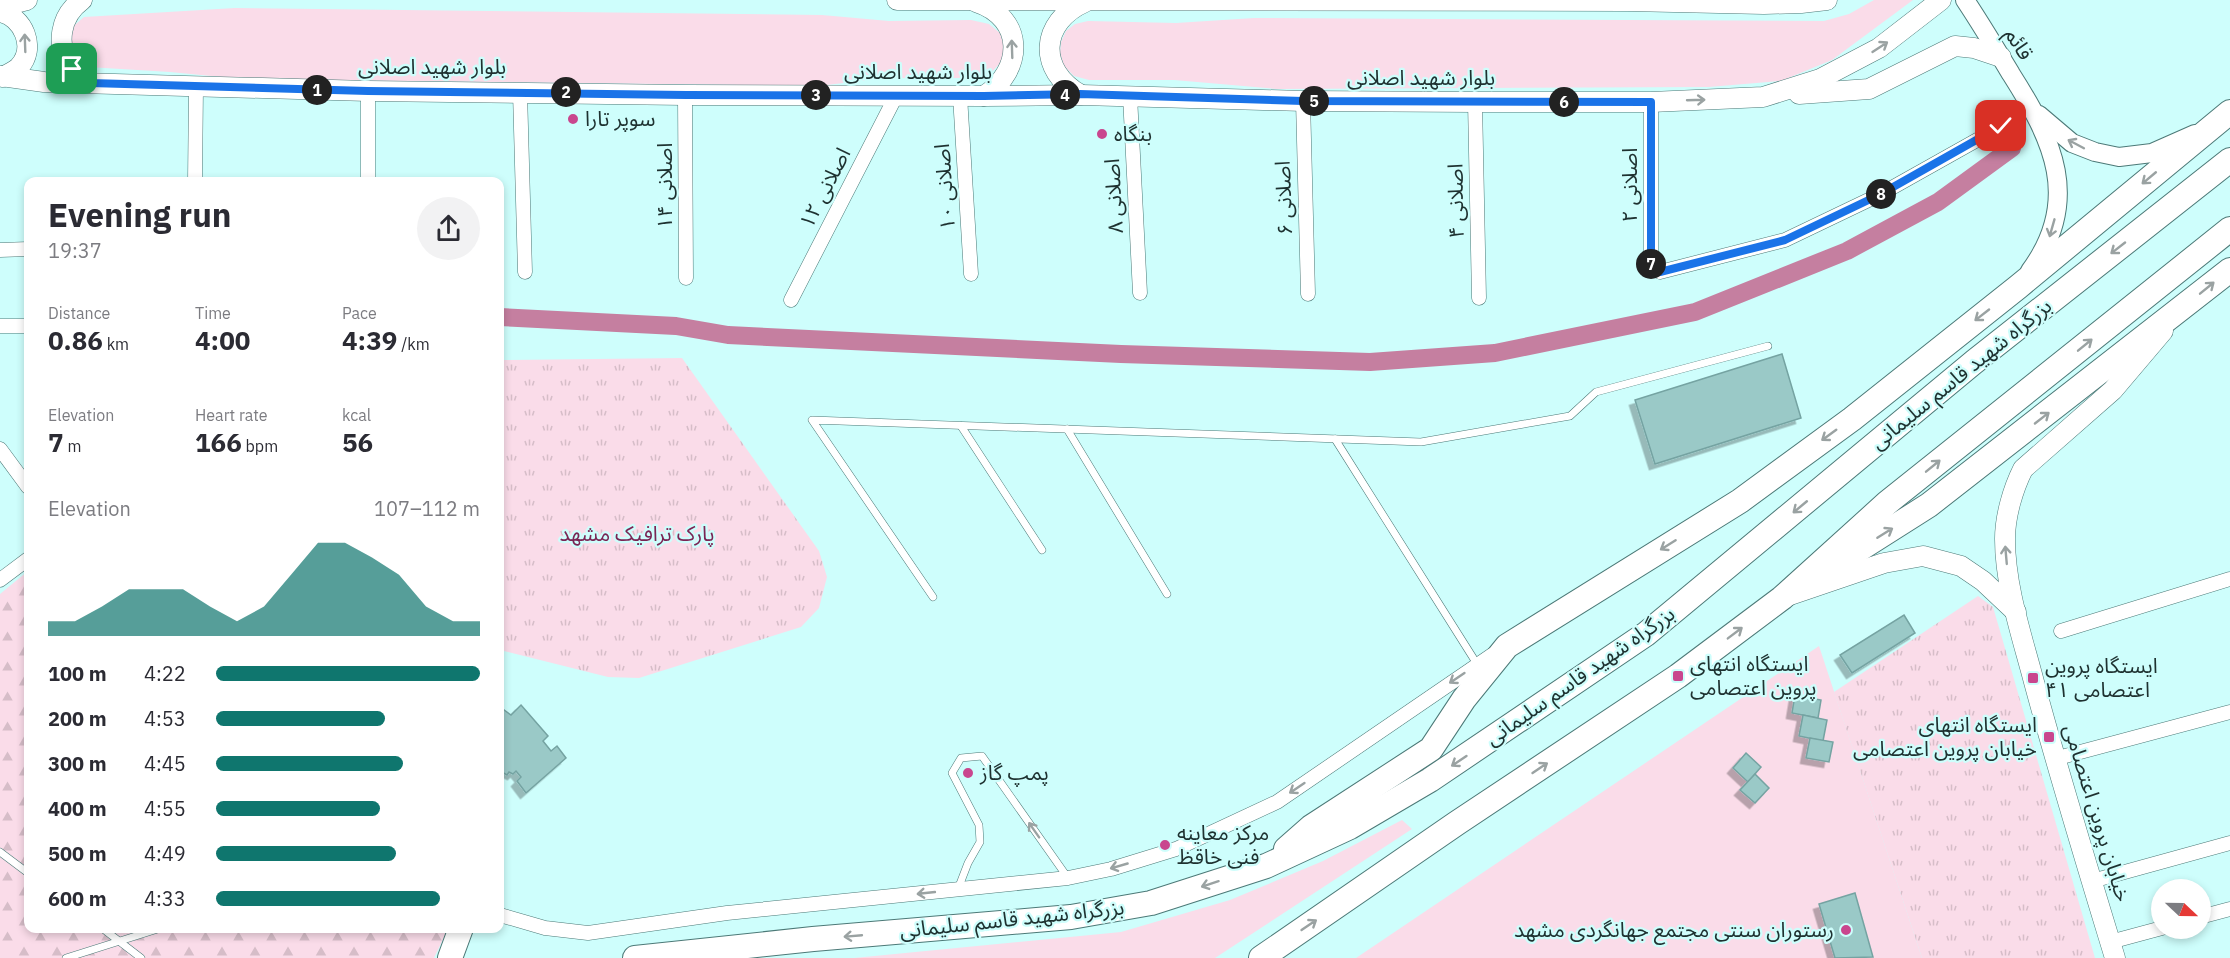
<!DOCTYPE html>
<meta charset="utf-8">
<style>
:root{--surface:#fff;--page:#f2f2f3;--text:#2b2b33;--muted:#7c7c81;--accent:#0f766e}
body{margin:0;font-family:"IBM Plex Sans","Noto Sans Arabic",sans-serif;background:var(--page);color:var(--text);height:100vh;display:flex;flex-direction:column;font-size:22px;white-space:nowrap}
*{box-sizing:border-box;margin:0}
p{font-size:20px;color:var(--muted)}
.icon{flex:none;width:33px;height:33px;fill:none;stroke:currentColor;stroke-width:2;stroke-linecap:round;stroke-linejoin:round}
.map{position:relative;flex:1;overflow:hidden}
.drawer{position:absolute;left:24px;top:177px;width:480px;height:756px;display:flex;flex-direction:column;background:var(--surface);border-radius:12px;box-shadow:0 3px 9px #0003}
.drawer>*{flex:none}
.needle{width:39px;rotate:112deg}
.tools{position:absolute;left:2151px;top:879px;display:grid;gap:12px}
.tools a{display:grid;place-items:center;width:60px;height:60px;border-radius:50%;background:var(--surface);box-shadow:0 3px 9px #0003;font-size:30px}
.pin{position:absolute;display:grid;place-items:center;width:51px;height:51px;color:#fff;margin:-26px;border-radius:12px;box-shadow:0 3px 9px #0006}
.km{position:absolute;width:30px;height:30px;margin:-15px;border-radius:50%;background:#222;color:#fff;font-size:16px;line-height:30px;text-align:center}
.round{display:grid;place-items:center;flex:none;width:63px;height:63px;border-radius:32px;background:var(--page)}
.overview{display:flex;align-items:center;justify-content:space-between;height:102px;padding:0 24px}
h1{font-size:33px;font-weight:800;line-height:45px}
.stats{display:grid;grid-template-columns:repeat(3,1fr);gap:9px;height:102px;padding:6px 24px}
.stats div{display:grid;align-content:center}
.stats b{font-size:26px;font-weight:800}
.stats small{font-size:16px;font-weight:400}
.stats p{font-size:16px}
.chart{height:168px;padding:12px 24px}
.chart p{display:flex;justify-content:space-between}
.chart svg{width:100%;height:108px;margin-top:6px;fill:var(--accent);opacity:.7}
ul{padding:0 24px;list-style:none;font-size:20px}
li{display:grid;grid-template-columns:96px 72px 1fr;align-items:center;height:45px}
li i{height:15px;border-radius:8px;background:var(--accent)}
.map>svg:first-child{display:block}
.green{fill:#fadce9}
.forest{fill:url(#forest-firs)}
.park{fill:url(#park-tufts)}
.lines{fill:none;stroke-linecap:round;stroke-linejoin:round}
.canal{stroke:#c57fa0;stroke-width:18}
.building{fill:#9ac9c7;stroke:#75a3a2;stroke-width:1.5;filter:url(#shadow)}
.service-casing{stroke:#4c7977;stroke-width:8}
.minor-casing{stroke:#4c7977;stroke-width:15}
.tertiary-casing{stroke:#4c7977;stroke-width:20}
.secondary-casing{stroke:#4c7977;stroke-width:21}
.trunk-casing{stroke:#4c7977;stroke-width:26}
.service{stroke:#fff;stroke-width:7}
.minor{stroke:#fff;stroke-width:14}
.tertiary{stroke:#fff;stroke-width:18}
.secondary{stroke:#fff;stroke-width:20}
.trunk{stroke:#fff;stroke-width:24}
.oneway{stroke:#9aa2a2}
.route-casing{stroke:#fff;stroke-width:12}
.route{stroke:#1a73e8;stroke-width:8}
.poi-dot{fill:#c9468e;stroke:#cefefc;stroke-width:2}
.labels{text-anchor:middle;stroke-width:4.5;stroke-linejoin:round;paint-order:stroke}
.street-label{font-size:21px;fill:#1e3130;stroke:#cefefc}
.poi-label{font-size:21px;fill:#1e3130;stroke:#cefefc;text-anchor:start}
.park-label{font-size:21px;fill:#7a2554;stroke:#cefefc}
</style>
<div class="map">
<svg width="2230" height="958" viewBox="0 0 2230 958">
<defs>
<pattern id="forest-firs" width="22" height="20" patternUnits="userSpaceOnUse" patternTransform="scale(1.5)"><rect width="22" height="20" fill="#fadce9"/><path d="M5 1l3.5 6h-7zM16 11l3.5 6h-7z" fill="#d6bdc8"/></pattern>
<pattern id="park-tufts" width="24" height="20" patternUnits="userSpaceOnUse" patternTransform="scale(1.5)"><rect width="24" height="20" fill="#fadce9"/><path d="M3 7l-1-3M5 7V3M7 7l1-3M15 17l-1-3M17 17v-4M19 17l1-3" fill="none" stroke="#d6bdc8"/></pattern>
<filter id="shadow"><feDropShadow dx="-5.5" dy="5.5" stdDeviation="0" flood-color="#0004"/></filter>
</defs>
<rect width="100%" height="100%" fill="#cefefc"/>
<g class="green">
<path d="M1874,0H1913L1832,60L1781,81L1709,87L1277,89L1174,80H1089L1074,76L1064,66L1060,53L1061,42L1066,31L1075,24L1088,21L1176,23L1254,18L1824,21L1849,14Z"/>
<path d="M235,8L822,15L889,21L971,20L989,24L1000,33L1005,48L1001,62L990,74L973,78H884L819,86L242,79L170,72L88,67L74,60L70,29L84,17Z"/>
<path d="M1819,646L1922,958H1356Z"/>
<path d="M1402,820L1412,829L1215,958H854L1121,932L1230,900L1323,861Z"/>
</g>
<path class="forest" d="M28,571V928L448,929L434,958H0V594Z"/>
<g class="park">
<path d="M682,358L819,551L827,577L819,608L801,627L639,678L608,677L500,650V360Z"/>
<path d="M1978,596L1993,607L2095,958H1922L1834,692Z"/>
</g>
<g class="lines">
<path class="canal" d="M500,317L676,326L728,335L1121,354L1370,362L1495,353L1695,312L1847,251L1938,202L2012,148"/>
</g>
<g class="building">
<path d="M1782,354L1801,418L1655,464L1635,400Z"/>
<path d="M1904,615L1915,633L1852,673L1840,655Z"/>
<path d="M1795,695L1821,700L1818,718L1792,713Z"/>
<path d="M521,705L548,736L543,741L551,751L557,746L566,758L526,793L517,781L521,777L516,771L513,774L509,772L507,775L500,771V707L511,715Z"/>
<path d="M1803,715L1827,720L1823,741L1799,736Z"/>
<path d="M1810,738L1833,742L1829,762L1806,758Z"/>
<path d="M1746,753L1761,767L1748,782L1733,768Z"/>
<path d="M1755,774L1769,788L1755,803L1740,790Z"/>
<path d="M1855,893L1873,957L1835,958L1819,904Z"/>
</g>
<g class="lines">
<defs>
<g id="service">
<path d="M961,426L1042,550"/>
<path d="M1067,429L1167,594"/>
<path d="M1335,439L1477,664"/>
<path d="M933,597L812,420L1421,442L1570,416L1596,392L1768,346"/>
<path d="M0,852L28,873"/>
<path d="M958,889L968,863L980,842L979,825L952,773L961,758L982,756L1068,878"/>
<path d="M102,928L141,958"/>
<path d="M66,958L161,928"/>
</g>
<g id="minor">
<path d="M368,91V182"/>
<path d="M520,92L525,272"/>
<path d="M685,95L686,278"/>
<path d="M960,96L971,274"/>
<path d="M1130,96L1140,293"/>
<path d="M1303,101L1308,294"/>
<path d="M1475,102L1479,298"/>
<path d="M1651,102V268L1660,272L1785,240L1879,195L2002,126"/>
<path d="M195,182L196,87"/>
<path d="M0,250L28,249"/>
<path d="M791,300L896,96"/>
<path d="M0,326H28"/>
<path d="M0,449L28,487"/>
<path d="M0,580L28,559"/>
<path d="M2061,631L2230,579"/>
<path d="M2054,759L2230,712"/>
<path d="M2092,881L2230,843"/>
<path d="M500,915L545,928L588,933L727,913L1068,878L1111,869L1176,849L1277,802L1492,655"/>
<path d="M2200,917L2230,909"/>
<path d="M2110,942L2162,928"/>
</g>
<g id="tertiary">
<path d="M1965,0C1981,24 1996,49 2011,74C2053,140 2082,200 2030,271"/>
<path d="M2039,115L2072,143L2095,152L2119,157L2152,153L2195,134"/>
</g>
<g id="secondary">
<path d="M82,0C60,16 55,45 71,68C75,74 84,78 90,83"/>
<path d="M897,0L1628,1L1764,4L1801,3L1827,0"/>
<path d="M976,2C1025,18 1024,70 984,96"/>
<path d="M0,7L27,0"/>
<path d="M0,12C23,16 37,48 19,67C15,71 8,74 3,77"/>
<path d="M0,76L44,82L368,91L685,95L984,96L1081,95L1303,101L1475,102H1651L1763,97L1820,79L1879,48L1941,0"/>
<path d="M1799,94L1869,89L1955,46L1974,48L2001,57"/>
<path d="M1081,95C1037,70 1040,22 1085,2"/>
<path d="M1787,596L1884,563L1923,556L1961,566L1983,581L2016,612"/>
<path d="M2115,958C2087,866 2059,775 2034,682C2022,636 2005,587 2005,539C2005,516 2013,489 2023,469L2113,390L2163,331"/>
</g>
<g id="trunk">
<path d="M1836,564L1929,505L2230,270"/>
<path d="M1286,849L1311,827L1431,749L1464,699L1507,646L1740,501L1852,419L2018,287L2230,112"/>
<path d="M450,958L461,928"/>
<path d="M635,958L813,939L1071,917L1151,903L1266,866L1350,827L1430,780L1646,634L1974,362L2230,160"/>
<path d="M1261,958L1457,823L1678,676L1782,598L1887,503L2230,229"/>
</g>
</defs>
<use href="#service" class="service-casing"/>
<use href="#minor" class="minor-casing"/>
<use href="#tertiary" class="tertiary-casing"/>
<use href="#secondary" class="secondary-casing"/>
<use href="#trunk" class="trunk-casing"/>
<use href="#service" class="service"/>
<use href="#minor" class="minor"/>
<use href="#tertiary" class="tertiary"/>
<use href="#secondary" class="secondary"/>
<use href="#trunk" class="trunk"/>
</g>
<defs><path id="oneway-shaft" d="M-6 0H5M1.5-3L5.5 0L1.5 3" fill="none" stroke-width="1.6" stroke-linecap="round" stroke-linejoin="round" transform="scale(1.5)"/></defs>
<g class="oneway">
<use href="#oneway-shaft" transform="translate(25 43) rotate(-92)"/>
<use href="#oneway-shaft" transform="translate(1880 47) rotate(-33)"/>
<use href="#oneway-shaft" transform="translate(1012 49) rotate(-92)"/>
<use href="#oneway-shaft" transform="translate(1696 100) rotate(-2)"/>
<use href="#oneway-shaft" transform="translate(2076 144) rotate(-152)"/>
<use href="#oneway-shaft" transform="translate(2149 178) rotate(140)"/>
<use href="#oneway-shaft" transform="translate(2052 228) rotate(106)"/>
<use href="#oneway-shaft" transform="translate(2118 248) rotate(142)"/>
<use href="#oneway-shaft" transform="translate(2207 288) rotate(-39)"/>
<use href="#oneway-shaft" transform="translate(1982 315) rotate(142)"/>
<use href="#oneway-shaft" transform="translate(2085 345) rotate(-39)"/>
<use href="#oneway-shaft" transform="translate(2042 418) rotate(-38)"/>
<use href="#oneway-shaft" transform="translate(1829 435) rotate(144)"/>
<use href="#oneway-shaft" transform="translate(1933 466) rotate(-39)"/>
<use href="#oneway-shaft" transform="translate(1800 507) rotate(140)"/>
<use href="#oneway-shaft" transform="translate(1885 533) rotate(-32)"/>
<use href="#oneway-shaft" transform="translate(1668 545) rotate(148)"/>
<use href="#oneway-shaft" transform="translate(2006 555) rotate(-95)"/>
<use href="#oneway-shaft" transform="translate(1735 633) rotate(-37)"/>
<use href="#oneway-shaft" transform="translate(1457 678) rotate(146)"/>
<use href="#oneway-shaft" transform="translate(1459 761) rotate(146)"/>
<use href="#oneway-shaft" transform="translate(1540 768) rotate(-34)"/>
<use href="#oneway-shaft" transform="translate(1297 788) rotate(146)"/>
<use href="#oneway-shaft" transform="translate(1034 830) rotate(-125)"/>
<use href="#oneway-shaft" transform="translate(1119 866) rotate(164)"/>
<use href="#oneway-shaft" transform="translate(1210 884) rotate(162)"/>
<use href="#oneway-shaft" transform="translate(926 893) rotate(174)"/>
<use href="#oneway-shaft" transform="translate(1309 925) rotate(-34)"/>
<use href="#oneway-shaft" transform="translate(853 936) rotate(175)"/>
</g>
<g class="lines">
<defs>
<path id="route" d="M72,69L90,83L368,91L686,95L984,96L1080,94L1303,101L1651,102V268L1660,272L1785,240L1879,195L2001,126"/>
</defs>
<use href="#route" class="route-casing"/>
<use href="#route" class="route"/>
</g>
<g class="poi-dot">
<circle cx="573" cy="119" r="6"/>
<circle cx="1102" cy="134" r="6"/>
<rect x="1672" y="670" width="12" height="12" rx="3"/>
<rect x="2027" y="672" width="12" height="12" rx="3"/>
<rect x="2043" y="731" width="12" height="12" rx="3"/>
<circle cx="968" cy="773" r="6"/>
<circle cx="1165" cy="845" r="6"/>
<circle cx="1846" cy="930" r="6"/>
</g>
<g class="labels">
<g class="street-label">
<text transform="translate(2019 44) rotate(58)" y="7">قائم</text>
<text x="432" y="74">بلوار شهید اصلانی</text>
<text x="918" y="79">بلوار شهید اصلانی</text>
<text x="1421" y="85">بلوار شهید اصلانی</text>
<text transform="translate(1630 185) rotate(-90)" y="7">اصلانی ۲</text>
<text transform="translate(665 186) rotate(-90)" y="7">اصلانی ۱۴</text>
<text transform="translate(945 187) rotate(-94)" y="7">اصلانی ۱۰</text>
<text transform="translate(825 188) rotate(-63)" y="7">اصلانی ۱۲</text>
<text transform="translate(1114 196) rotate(-93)" y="7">اصلانی ۸</text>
<text transform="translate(1284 198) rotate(-92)" y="7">اصلانی ۶</text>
<text transform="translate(1456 201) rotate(-91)" y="7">اصلانی ۴</text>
<text transform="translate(1961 374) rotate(-39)" y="7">بزرگراه شهید قاسم سلیمانی</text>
<text transform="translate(1580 676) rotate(-35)" y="7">بزرگراه شهید قاسم سلیمانی</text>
<text transform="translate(2097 813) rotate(73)" y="7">خیابان پروین اعتصامی</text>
<text transform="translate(1012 919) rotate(-6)" y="7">بزرگراه شهید قاسم سلیمانی</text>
</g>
<g class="poi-label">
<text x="585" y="126">سوپر تارا</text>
<text x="1114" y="141">بنگاه</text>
<text x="1690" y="671">ایستگاه انتهای<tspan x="1690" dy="24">پروین اعتصامی</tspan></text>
<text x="2045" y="673">ایستگاه پروین<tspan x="2045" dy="24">اعتصامی ۴۱</tspan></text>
<text x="2037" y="732" text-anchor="end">ایستگاه انتهای<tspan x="2037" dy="24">خیابان پروین اعتصامی</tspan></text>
<text x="980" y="780">پمپ گاز</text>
<text x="1177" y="840">مرکز معاینه<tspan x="1177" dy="24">فنی خاقظ</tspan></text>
<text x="1834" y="937" text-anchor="end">رستوران سنتی مجتمع جهانگردی مشهد</text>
</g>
<g class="park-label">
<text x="637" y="541">پارک ترافیک مشهد</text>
</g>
</g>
</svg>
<div class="tools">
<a><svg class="needle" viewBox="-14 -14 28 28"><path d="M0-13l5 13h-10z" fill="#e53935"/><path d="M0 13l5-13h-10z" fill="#7c7c81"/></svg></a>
</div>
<div class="pin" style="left:72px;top:69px;background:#1e9e55"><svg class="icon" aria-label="arrive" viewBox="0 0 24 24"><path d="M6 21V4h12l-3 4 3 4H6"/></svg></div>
<div class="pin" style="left:2001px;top:126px;background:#d93025"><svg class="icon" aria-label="check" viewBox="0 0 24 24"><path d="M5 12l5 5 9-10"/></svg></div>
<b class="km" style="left:317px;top:90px">1</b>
<b class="km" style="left:566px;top:92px">2</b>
<b class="km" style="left:816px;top:95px">3</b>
<b class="km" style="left:1065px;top:95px">4</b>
<b class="km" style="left:1314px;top:101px">5</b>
<b class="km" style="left:1564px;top:102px">6</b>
<b class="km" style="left:1651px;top:264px">7</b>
<b class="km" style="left:1881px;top:194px">8</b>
<section class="drawer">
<div class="overview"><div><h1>Evening run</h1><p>19:37</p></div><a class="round"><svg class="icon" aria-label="share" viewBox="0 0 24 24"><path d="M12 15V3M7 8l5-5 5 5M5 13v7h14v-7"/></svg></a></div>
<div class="stats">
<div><p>Distance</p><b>0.86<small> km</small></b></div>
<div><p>Time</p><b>4:00</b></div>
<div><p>Pace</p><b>4:39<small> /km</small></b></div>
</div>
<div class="stats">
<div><p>Elevation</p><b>7<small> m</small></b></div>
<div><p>Heart rate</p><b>166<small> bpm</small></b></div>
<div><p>kcal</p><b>56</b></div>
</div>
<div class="chart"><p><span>Elevation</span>107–112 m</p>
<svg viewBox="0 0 160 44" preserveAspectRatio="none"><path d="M0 44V38L10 38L20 32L30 25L40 25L50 25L60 32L70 38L80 32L90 19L100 6L110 6L120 12L130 19L140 32L150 38L160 38V44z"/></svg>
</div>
<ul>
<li><b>100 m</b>4:22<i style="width:100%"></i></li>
<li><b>200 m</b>4:53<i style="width:64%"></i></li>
<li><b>300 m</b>4:45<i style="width:71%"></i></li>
<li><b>400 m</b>4:55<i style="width:62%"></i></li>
<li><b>500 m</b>4:49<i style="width:68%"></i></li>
<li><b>600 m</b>4:33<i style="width:85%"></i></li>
</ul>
</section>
</div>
